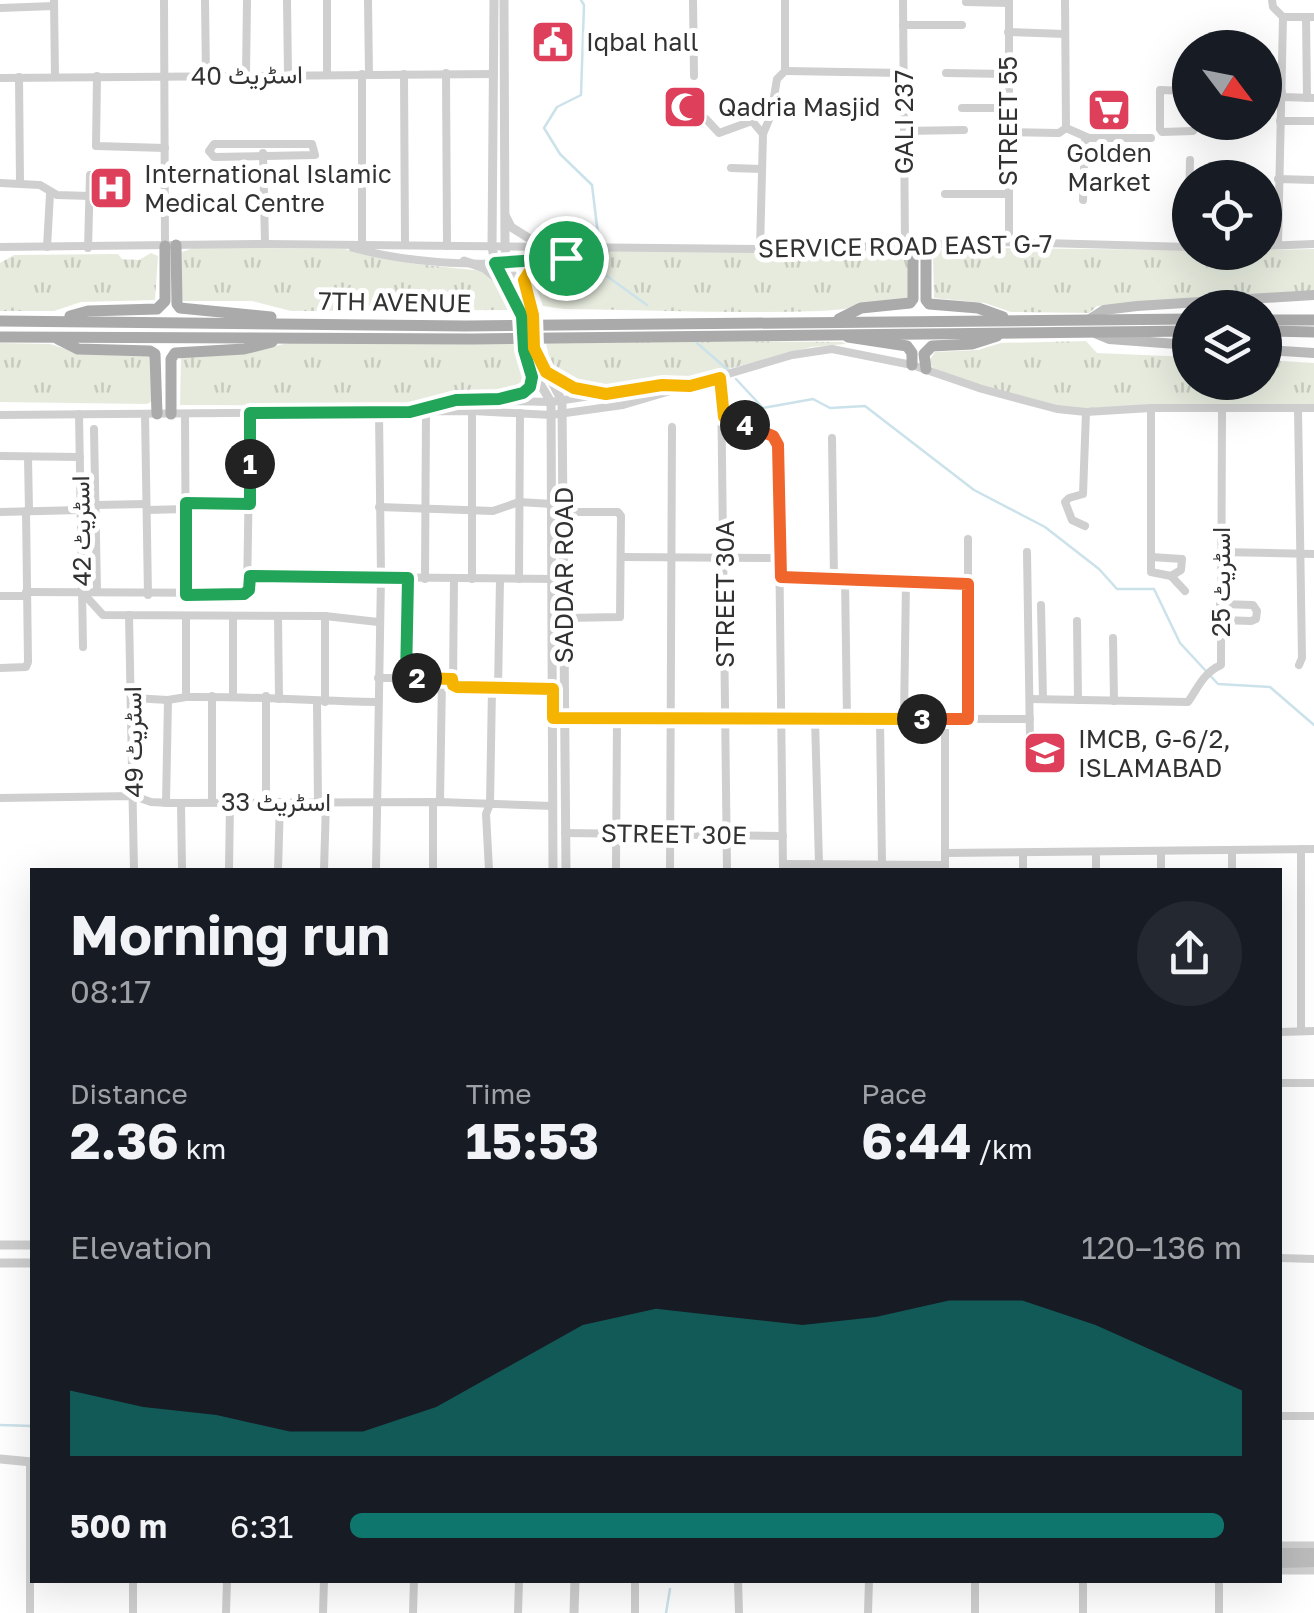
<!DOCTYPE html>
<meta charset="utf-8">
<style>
:root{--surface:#171b24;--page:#242831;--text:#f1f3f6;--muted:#9ea1a6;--accent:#0f766e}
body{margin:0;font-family:"Golos Text",Vazirmatn,sans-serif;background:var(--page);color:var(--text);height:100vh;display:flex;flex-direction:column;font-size:38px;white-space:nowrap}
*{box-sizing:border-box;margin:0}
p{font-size:32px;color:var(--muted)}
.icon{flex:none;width:55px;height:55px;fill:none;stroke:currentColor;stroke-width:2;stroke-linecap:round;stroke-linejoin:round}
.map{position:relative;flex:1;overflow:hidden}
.panel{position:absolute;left:30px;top:868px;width:1252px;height:715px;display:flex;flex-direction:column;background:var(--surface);border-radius:0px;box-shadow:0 10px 40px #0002}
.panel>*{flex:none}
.needle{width:65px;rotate:122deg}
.buttons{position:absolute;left:1172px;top:30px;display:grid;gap:20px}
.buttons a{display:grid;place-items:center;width:110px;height:110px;border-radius:50%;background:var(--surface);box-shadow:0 10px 40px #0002;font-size:50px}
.pin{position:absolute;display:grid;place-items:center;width:85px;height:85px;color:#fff;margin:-42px;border:5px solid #fff;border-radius:50%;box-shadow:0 2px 10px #0007}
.km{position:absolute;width:50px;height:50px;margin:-25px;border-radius:50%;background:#222;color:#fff;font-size:28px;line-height:50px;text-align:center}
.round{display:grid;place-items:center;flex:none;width:105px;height:105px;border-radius:52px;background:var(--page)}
.overview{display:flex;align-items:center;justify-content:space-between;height:170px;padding:0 40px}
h1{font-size:55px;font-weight:700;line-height:75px}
.stats{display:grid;grid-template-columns:repeat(3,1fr);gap:15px;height:170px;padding:10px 40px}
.stats div{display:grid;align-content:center}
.stats b{font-size:50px;font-weight:700}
.stats small{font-size:28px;font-weight:400}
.stats p{font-size:28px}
.chart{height:280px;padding:20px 40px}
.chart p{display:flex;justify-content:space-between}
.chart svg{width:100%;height:180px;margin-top:10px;fill:var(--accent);opacity:.7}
ul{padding:0 40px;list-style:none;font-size:32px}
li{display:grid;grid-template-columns:160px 120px 1fr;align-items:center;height:75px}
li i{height:25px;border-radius:12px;background:var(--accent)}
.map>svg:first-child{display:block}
.park{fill:url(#park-tufts)}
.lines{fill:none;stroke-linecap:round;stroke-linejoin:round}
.stream{stroke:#cce2ea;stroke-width:2.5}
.minor{stroke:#cfcfcf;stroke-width:8}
.tertiary{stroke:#cfcfcf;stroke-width:9}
.secondary{stroke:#bcbcbc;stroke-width:10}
.primary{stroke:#aaa;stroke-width:11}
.tertiary-bridge{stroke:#cfcfcf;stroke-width:9}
.split-1-casing{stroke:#fff;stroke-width:20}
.split-2-casing{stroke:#fff;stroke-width:20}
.split-3-casing{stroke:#fff;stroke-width:20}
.split-4-casing{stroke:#fff;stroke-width:20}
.split-5-casing{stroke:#fff;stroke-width:20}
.split-1{stroke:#22a559;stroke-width:12}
.split-2{stroke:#22a559;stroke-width:12}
.split-3{stroke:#f5b400;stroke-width:12}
.split-4{stroke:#f0652b;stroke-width:12}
.split-5{stroke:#f5b400;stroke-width:12}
.labels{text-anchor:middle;stroke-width:10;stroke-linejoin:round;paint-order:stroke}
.poi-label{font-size:25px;fill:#323232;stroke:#fff;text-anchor:start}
.street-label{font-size:25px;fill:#323232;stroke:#fff}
</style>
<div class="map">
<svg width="1314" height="1613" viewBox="0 0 1314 1613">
<defs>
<pattern id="park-tufts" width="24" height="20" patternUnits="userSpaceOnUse" patternTransform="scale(2.5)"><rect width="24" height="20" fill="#e6ebde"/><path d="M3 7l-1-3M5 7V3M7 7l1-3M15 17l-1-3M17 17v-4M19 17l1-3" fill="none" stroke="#c6cabf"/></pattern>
</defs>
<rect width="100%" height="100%" fill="#fff"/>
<g class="park">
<path d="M256,248L344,249L415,264L484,271L503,287L516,310L291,311L252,301H183L180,296L182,252L193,248Z"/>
<path d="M910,248L909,295L905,302C875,302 849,310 821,311C735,314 649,310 564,309L543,306L536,287L538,278L557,266L620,249Z"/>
<path d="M998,248L1190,250V252L1314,249V294L1097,306L1089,313L1011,312L985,303L934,298L933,254L937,249Z"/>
<path d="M151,253L158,256L155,300L81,302L54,311H0V263L14,255L118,254L122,259L139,260Z"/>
<path d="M518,340L529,380L525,388L453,395L412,406L180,405L181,358L255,351L292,342Z"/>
<path d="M714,341L842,342L846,344L811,347L684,381L604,388L579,383L562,374L550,362L546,343Z"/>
<path d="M1086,341L1097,353L1190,357V382H1265V360L1314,363V407L1070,410L999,393L933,368L929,361L935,352L978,350L1001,343Z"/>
<path d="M0,343L50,344L73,351L155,354L154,400L147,404L0,402Z"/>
</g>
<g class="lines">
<g class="stream">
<path d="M581,0L584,5L581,95L557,107L544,128L560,154L592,185L599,243"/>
<path d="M601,255L604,274L647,305"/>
<path d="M697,343L728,370"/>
<path d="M736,379L763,408L813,399L830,408L865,406L974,490L1045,527L1099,569L1117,589H1154L1180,643L1218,684L1270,687L1314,725"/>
<path d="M0,1425L32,1426"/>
<path d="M666,1613L670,1589"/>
</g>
<g class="minor">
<path d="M54,0L55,76"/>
<path d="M164,0L165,246"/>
<path d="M205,0L206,76"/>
<path d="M287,0L288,74"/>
<path d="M368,0L369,75"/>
<path d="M693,0L694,76"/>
<path d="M903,0L905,245"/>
<path d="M1009,0V242"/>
<path d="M1272,0L1273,7L1283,17H1314"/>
<path d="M966,2L1009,3"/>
<path d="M0,8L54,6"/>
<path d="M1306,17L1307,98"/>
<path d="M903,25H962"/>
<path d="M1008,32L1065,34"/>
<path d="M785,71L904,73"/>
<path d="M446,73L447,246"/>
<path d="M946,73L1008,74"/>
<path d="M246,74L247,0"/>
<path d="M327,74V0"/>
<path d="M404,74L405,245"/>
<path d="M97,76L96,146L165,148"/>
<path d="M19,77L20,183"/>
<path d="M0,78L494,74"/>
<path d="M1190,91L1160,90V129L1162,132L1193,131"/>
<path d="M1265,92H1282"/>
<path d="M1282,97L1314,98"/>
<path d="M962,108H1007"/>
<path d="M706,119L719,133L752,121L763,134"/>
<path d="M1280,121H1314"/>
<path d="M1066,128L1089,138H1151"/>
<path d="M904,131L964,130"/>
<path d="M1007,132L1059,133L1066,128L1065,0"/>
<path d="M214,144H312L315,155L214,157L209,151Z"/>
<path d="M263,153L265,244"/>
<path d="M731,168L762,169"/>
<path d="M1278,179L1314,180"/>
<path d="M0,183L40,185L57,195L90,196"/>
<path d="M945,194H1008"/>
<path d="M1083,200L1085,137"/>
<path d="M362,245V74"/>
<path d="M1278,245L1283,17"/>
<path d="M1265,246L1314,244"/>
<path d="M0,247L265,244L760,249L1009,242L1190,247"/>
<path d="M47,247L50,194"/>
<path d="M1188,247L1190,160"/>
<path d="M88,248L90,175"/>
<path d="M353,248C434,269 524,268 606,250"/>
<path d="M760,249L763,134L771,115L777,79L785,71V0"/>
<path d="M721,378L727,870"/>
<path d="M1151,408V572L1171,576L1185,591"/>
<path d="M1298,408L1302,658L1299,665"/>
<path d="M417,410L456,400L551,402L662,385L680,386"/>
<path d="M79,414L83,647"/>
<path d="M145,414L148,595"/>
<path d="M185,414L186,595"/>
<path d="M0,415L472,411L551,415L623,405L792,355L832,349L912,365L982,389L1057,409L1086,412L1151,408H1314"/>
<path d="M723,417L773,436L778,445L783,870"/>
<path d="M94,429L97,591"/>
<path d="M832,438L834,579"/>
<path d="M0,456L80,457"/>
<path d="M28,457L29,511"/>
<path d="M186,503L250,504"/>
<path d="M95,505L146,504"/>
<path d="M379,507L493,511L519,502L552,504"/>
<path d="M147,510L186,509"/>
<path d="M0,512L81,510"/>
<path d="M564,512H618L621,516L620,617L565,618"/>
<path d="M1085,526L1072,520L1065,502L1069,498L1083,494L1086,412"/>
<path d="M1027,552L1030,741"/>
<path d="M1220,552L1314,554"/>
<path d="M621,557L780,558"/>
<path d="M1151,557L1182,559L1181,570L1171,576"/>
<path d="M250,576L553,579"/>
<path d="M781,577L967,584"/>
<path d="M425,579L426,413"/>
<path d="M454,579L453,685L553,689"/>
<path d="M472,579V411"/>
<path d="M519,579L520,413"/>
<path d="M845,579L847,719"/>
<path d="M26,592L247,593L250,413"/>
<path d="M82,592L103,615L325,616L378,622"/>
<path d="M0,596H26"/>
<path d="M1220,604L1253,605L1257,611L1256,619L1251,621L1221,620"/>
<path d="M1041,605L1043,699"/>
<path d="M129,615L134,870"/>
<path d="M278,616L279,699"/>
<path d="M325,616V702"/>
<path d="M1077,621L1078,700"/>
<path d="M1113,638L1114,701"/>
<path d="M0,668L26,667L28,662L26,511"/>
<path d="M378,678H443"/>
<path d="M406,678L407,578"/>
<path d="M498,688L500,579"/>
<path d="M233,696V616"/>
<path d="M266,696V802"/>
<path d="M186,697C251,696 313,701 378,702"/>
<path d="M132,698L168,700L186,697V616"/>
<path d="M1030,699L1188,702C1198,688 1203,673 1221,665L1222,409"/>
<path d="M317,702L318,803"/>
<path d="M553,718L1030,719"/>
<path d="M815,719L819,864"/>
<path d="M880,719L882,865"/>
<path d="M904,719L906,581"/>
<path d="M945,719V869"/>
<path d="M968,719V539"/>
<path d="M0,798L134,796L151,802L170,803L440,802L553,806"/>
<path d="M212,802V696"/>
<path d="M440,802L442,678"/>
<path d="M166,803L168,700"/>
<path d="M181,803L182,870"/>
<path d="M433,803V870"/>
<path d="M565,833L783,836"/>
<path d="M1232,852V870"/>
<path d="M945,853L1314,849"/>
<path d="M1023,853V870"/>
<path d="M1096,853V870"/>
<path d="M783,864L945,865"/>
<path d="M229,870L230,803"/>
<path d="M278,870L280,802"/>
<path d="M324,870L326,802"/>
<path d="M376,870L381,576L379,412"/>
<path d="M489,870L486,814L490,804L492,688"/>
<path d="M616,870L617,718"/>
<path d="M670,870L672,427"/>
<path d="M1161,870V852"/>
<path d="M1301,1031V849"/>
<path d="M1280,1032L1314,1031"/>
<path d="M1280,1083H1314"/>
<path d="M1280,1258L1314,1259"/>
<path d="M1280,1416H1314"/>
<path d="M635,1580V1613"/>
<path d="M738,1580L739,1613"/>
<path d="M30,1613V1462"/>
<path d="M133,1613V1580"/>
<path d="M226,1613L227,1580"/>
<path d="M323,1613L324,1580"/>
<path d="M413,1613L414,1580"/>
<path d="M518,1613L519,1580"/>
<path d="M868,1613L869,1580"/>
<path d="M975,1613V1580"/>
<path d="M1083,1613V1580"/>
<path d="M1219,1613V1580"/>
</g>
<g class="tertiary">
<path d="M494,0L492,247L495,263L522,316"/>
<path d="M504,0L505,248L507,264L533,315"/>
<path d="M506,217L511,227L543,247"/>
<path d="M464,261L484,268L499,280"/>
<path d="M526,292L524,280L532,268L566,258"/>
<path d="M534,348L562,401L566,870"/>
<path d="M524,350L531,369L551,402L553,870"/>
<path d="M552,376L574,388L606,394"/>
<path d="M499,399C516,397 532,395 532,375"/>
<path d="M0,1245H32"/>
<path d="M0,1263H32"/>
<path d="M0,1459L32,1462"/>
<path d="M1280,1546H1314"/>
<path d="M1280,1570H1314"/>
<path d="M574,1613L575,1580"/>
</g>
<g class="secondary">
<path d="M1090,319L1104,310L1137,306L1314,295"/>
<path d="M1097,334L1109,339L1190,345"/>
<path d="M1265,350L1314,353"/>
<path d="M1280,1553H1314"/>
<path d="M1280,1563L1314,1562"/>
</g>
<g class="primary">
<path d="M176,245L177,304L180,308L271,317"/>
<path d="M926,245V300L929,304L978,308L1003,317"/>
<path d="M70,316L88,311L157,309L165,301V246"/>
<path d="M839,319L861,308L910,303L913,299V245"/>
<path d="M1265,320H1314"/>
<path d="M0,321L466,326L1190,319"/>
<path d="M1265,331L1314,332"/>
<path d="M0,337L473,339L1190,331"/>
<path d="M848,337L907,346L912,353V365"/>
<path d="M58,339L78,349L150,351L155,354L157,414"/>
<path d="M926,369L924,354L932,346L972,344L997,336"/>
<path d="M171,414V359L175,353L244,349L272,342"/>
</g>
<g class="tertiary-bridge">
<path d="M533,315L534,348"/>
<path d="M522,316L524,350"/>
</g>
</g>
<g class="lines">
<defs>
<path id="split-1" d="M250,464V413L410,412L456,400L499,399L523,393L530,387L532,377L524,350L522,316L495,263L566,258"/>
<path id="split-2" d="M250,464V504L186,503V595L244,594L249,590L250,576L408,578L406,678H417"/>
<path id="split-3" d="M417,678L452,679L453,685L457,687L553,689V718L922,719"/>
<path id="split-4" d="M745,425L773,436L778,445L781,577L968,584V719H922"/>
<path id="split-5" d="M566,258L532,268L524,280L533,315L534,348L546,372L574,388L606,394L662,385L690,386L720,378L724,417L745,425"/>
</defs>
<use href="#split-1" class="split-1-casing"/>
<use href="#split-2" class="split-2-casing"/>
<use href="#split-3" class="split-3-casing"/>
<use href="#split-4" class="split-4-casing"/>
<use href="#split-5" class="split-5-casing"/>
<use href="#split-1" class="split-1"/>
<use href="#split-2" class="split-2"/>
<use href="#split-3" class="split-3"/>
<use href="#split-4" class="split-4"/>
<use href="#split-5" class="split-5"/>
</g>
<defs>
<symbol id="civic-square" viewBox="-11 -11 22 22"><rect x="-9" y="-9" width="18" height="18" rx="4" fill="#de3f5b" stroke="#fff"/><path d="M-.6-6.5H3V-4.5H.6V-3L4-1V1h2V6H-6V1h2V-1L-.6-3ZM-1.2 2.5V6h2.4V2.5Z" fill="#fff"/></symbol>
<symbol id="mosque-square" viewBox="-11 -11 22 22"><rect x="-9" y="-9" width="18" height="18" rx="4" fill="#de3f5b" stroke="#fff"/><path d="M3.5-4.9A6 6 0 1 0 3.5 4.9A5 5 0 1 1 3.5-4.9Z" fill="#fff"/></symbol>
<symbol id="supermarket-square" viewBox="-11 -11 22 22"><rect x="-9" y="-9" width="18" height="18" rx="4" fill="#de3f5b" stroke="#fff"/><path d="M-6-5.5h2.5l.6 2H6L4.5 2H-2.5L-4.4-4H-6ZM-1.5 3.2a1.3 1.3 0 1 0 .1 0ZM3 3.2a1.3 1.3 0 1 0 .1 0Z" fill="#fff"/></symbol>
<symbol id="hospital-square" viewBox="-11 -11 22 22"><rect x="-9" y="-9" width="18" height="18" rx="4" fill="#de3f5b" stroke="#fff"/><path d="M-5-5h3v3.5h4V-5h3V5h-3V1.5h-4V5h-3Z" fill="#fff"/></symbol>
<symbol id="university-square" viewBox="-11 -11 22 22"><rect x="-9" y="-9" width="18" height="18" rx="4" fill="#de3f5b" stroke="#fff"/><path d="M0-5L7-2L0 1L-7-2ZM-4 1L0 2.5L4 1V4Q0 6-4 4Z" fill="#fff"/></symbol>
</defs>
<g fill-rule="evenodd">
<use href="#civic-square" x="528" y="17" width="50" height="50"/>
<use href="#mosque-square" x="660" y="82" width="50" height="50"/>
<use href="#supermarket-square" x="1084" y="85" width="50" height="50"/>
<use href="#hospital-square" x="86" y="163" width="50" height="50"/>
<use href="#university-square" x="1020" y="728" width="50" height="50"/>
</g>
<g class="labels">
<g class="poi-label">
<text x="586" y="51">Iqbal hall</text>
<text x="718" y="116">Qadria Masjid</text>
<text x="1109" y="162" text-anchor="middle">Golden<tspan x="1109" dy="29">Market</tspan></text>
<text x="144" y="183">International Islamic<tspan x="144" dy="29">Medical Centre</tspan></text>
<text x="1078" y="748">IMCB, G-6/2,<tspan x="1078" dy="29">ISLAMABAD</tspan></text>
</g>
<g class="street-label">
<text transform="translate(247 75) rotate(-1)" y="9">اسٹریٹ 40</text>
<text transform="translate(1008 121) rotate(-90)" y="9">STREET 55</text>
<text transform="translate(904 122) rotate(-90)" y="9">GALI 237</text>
<text transform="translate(905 246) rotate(-1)" y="9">SERVICE ROAD EAST G-7</text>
<text transform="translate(395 302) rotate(1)" y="9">7TH AVENUE</text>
<text transform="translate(81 531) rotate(-91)" y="9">اسٹریٹ 42</text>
<text transform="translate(564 575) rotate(-90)" y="9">SADDAR ROAD</text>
<text transform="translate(1221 582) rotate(-90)" y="9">اسٹریٹ 25</text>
<text transform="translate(725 594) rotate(-90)" y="9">STREET 30A</text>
<text transform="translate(133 742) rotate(-91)" y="9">اسٹریٹ 49</text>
<text x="276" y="811">اسٹریٹ 33</text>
<text transform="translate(674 834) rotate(1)" y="9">STREET 30E</text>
</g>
</g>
</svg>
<div class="buttons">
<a><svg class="needle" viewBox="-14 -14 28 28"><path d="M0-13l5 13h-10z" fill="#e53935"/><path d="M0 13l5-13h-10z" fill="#9ea1a6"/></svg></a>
<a><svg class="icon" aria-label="locate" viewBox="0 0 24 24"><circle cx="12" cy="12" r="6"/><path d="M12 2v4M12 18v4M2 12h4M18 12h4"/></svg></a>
<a><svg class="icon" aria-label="layers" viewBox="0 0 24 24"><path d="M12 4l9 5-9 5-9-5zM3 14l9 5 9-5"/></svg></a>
</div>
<div class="pin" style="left:566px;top:258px;background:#1e9e55"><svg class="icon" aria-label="arrive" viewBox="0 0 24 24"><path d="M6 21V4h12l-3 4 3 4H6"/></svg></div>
<b class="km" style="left:250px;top:464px">1</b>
<b class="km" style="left:417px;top:678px">2</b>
<b class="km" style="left:922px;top:719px">3</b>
<b class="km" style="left:745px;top:425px">4</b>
<section class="panel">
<div class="overview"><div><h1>Morning run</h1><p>08:17</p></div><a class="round"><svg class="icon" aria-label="share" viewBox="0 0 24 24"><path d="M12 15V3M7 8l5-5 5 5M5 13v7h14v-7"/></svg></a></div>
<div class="stats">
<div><p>Distance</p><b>2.36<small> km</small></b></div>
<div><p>Time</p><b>15:53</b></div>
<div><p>Pace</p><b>6:44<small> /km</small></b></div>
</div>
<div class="chart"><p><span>Elevation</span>120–136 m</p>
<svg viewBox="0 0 160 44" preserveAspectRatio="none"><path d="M0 44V28L10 32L20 34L30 38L40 38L50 32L60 22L70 12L80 8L90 10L100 12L110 10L120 6L130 6L140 12L150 20L160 28V44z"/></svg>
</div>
<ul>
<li><b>500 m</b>6:31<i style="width:98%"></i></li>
</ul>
</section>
</div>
